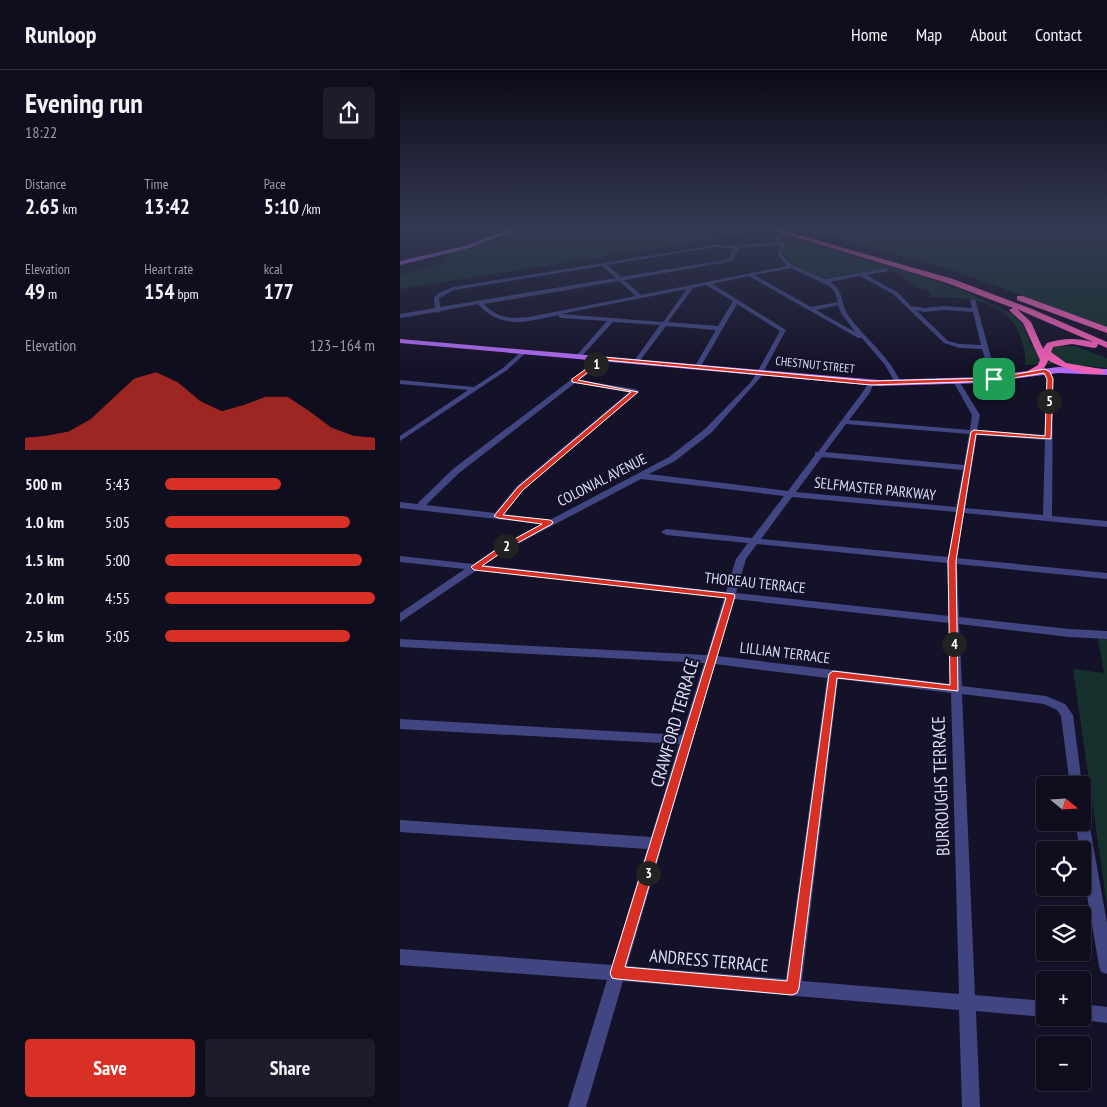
<!DOCTYPE html>
<meta charset="utf-8">
<style>
:root{--surface:#0f0e1e;--page:#1d1c2b;--text:#f1f3f6;--muted:#9b9ca4;--line:#2f2e3c;--accent:#d93025}
body{margin:0;font-family:"PT Sans Narrow",sans-serif;background:var(--page);color:var(--text);height:100vh;display:flex;flex-direction:column;font-size:19px;white-space:nowrap}
*{box-sizing:border-box;margin:0}
p{font-size:16px;color:var(--muted)}
.icon{flex:none;width:28px;height:28px;fill:none;stroke:currentColor;stroke-width:2;stroke-linecap:round;stroke-linejoin:round}
.map{position:relative;flex:1;overflow:hidden}
.side{display:flex;flex-direction:column;background:var(--surface);width:400px}
.side>*{flex:none}
.needle{width:32px;rotate:108deg}
.fabs{position:absolute;left:636px;top:706px;display:grid;gap:10px}
.fabs a{display:grid;place-items:center;width:55px;height:55px;border-radius:5px;background:var(--surface);box-shadow:0 1px 4px #0004,0 0 0 1px var(--line);font-size:25px}
.pin{position:absolute;display:grid;place-items:center;width:42px;height:42px;color:#fff;margin:-21px;border-radius:10px;box-shadow:0 2px 8px #0006}
.km{position:absolute;width:25px;height:25px;margin:-12px;border-radius:50%;background:#222;color:#fff;font-size:14px;line-height:25px;text-align:center}
.round{display:grid;place-items:center;flex:none;width:52px;height:52px;border-radius:5px;background:var(--page)}
.summary{display:flex;align-items:center;justify-content:space-between;height:85px;padding:0 25px}
h1{font-size:28px;font-weight:600;line-height:38px}
.figures{display:grid;grid-template-columns:repeat(3,1fr);gap:8px;height:85px;padding:5px 25px}
.figures div{display:grid;align-content:center}
.figures b{font-size:21px;font-weight:600}
.figures small{font-size:14px;font-weight:400}
.figures p{font-size:14px}
.chart{height:140px;padding:10px 25px}
.chart p{display:flex;justify-content:space-between}
.chart svg{width:100%;height:90px;margin-top:5px;fill:var(--accent);opacity:.7}
.button{display:flex;gap:10px;margin-top:auto;padding:10px 25px}
.button a{flex:1;height:58px;border-radius:5px;background:var(--accent);color:#fff;font-size:20px;font-weight:600;line-height:58px;text-align:center}
.button a+a{background:var(--page);color:var(--text)}
ul{padding:0 25px;list-style:none;font-size:16px}
li{display:grid;grid-template-columns:80px 60px 1fr;align-items:center;height:38px}
li i{height:12px;border-radius:6px;background:var(--accent)}
header{display:flex;align-items:center;gap:30px;box-sizing:border-box;height:70px;padding:0 25px;background:var(--surface);border-bottom:1px solid var(--line)}
header strong{font-size:24px}
nav{display:flex;gap:28px;margin-inline-start:auto;font-size:18px}
main{display:flex;flex:1;min-height:0}
.map>svg:first-child{display:block}
.green{fill:#16312d}
.lines{fill:none;stroke-linecap:round;stroke-linejoin:round}
.minor{fill:#414683;fill-rule:evenodd}
.major{fill:#b26bf4;fill-rule:evenodd}
.highway{fill:#f360b7;fill-rule:evenodd}
.route{fill:#d93025;stroke:#fff;fill-rule:evenodd}
.labels{text-anchor:middle;stroke-width:4;stroke-linejoin:round;paint-order:stroke}
.far-street-label{font-size:12px;fill:#dcdcfc;stroke:#141228}
.street-label{font-size:15px;fill:#dcdcfc;stroke:#141228}
.near-street-label{font-size:18px;fill:#dcdcfc;stroke:#141228}
</style>
<header>
<strong>Runloop</strong>
<nav><a>Home</a><a>Map</a><a>About</a><a>Contact</a></nav>
</header>
<main>
<section class="side">
<div class="summary"><div><h1>Evening run</h1><p>18:22</p></div><a class="round"><svg class="icon" aria-label="share" viewBox="0 0 24 24"><path d="M12 15V3M7 8l5-5 5 5M5 13v7h14v-7"/></svg></a></div>
<div class="figures">
<div><p>Distance</p><b>2.65<small> km</small></b></div>
<div><p>Time</p><b>13:42</b></div>
<div><p>Pace</p><b>5:10<small> /km</small></b></div>
</div>
<div class="figures">
<div><p>Elevation</p><b>49<small> m</small></b></div>
<div><p>Heart rate</p><b>154<small> bpm</small></b></div>
<div><p>kcal</p><b>177</b></div>
</div>
<div class="chart"><p><span>Elevation</span>123–164 m</p>
<svg viewBox="0 0 160 44" preserveAspectRatio="none"><path d="M0 44V38L10 37L20 35L30 29L40 19L50 9L60 6L70 11L80 20L90 25L100 22L110 18L120 18L130 25L140 33L150 37L160 38V44z"/></svg>
</div>
<ul>
<li><b>500 m</b>5:43<i style="width:55%"></i></li>
<li><b>1.0 km</b>5:05<i style="width:88%"></i></li>
<li><b>1.5 km</b>5:00<i style="width:94%"></i></li>
<li><b>2.0 km</b>4:55<i style="width:100%"></i></li>
<li><b>2.5 km</b>5:05<i style="width:88%"></i></li>
</ul>
<div class="button"><a>Save</a><a>Share</a></div>
</section>
<div class="map">
<svg width="707" height="1037" viewBox="0 0 707 1037">
<rect width="100%" height="100%" fill="#141228"/>
<g class="green">
<path d="M127,156H344L362,161L0,219V204L48,192L43,185L87,172Z"/>
<path d="M393,156H707V258L607,220L542,197Z"/>
<path d="M379,165L512,203L567,222L612,244L623,255L631,275L675,276L707,288V298L659,294L625,295C626,285 624,278 621,269C609,228 566,228 530,227L528,220L515,217L501,205L487,199L423,208L398,197L384,188L385,173Z"/>
<path d="M698,568H707V835L673,599L704,603Z"/>
</g>
<g class="lines">
<g class="minor">
<path d="M395,156H400L420,163L416,164Z"/>
<path d="M372,163L385,173L382,185L392,195L425,209L487,198L489,201L466,205L497,222L511,236L524,238L544,236L572,238L570,230L575,229L597,309L594,311L591,309L582,279L560,278L544,273L493,224L460,206L430,212C445,222 440,232 448,245C465,269 489,285 501,313L500,314H496L485,295L462,268H458L349,206L312,214L386,260L360,308L311,363L275,391L249,404L388,421L415,385V382H418L462,323L469,312L471,311L474,313L469,324L449,350L570,360L572,345L553,311L556,309L559,311L580,345L577,360L645,365L647,309L642,301L645,299L647,300L653,309L652,446L707,451V457L564,443L557,488L707,503V509L557,494L559,547L669,559L707,561V569L669,567L559,554L562,616L646,626L665,634L673,645L682,715H670L661,646L657,640L644,634L562,624L575,925L645,931V947L576,941L580,1037H562L559,940L223,911L186,1037H168L207,910L0,895V879L212,895L247,779L0,762V750L251,767L279,674L0,659V649L282,665L304,593L0,577V569L307,585L324,528L77,500L0,552V543L65,499L0,492V486L73,494L100,476L142,454L0,438V432L17,434L53,399L201,287H205V289L179,310L235,319L239,321L123,420L103,444L150,450L269,387L305,359L350,313L355,306L380,261L337,234L301,296L298,298L295,296L316,260L266,256L239,292L237,293L234,291L260,255L213,252L181,287H177V285L207,251L161,248L158,246L159,245C129,251 102,261 78,234L41,241L38,243L36,242L0,248V244L35,238L34,227L39,223L53,217L315,175H337L379,172L370,165ZM380,175L378,185L387,196L241,225L224,210L328,192L334,189L338,178ZM315,177L333,179L330,187L325,190L221,207L207,195ZM202,196L216,208L40,237L39,228L54,220ZM391,198L431,217L435,222L438,232L411,237L354,205ZM219,211L236,226L129,247C110,249 97,248 84,234ZM306,215L333,231L318,256L268,252L293,218ZM287,219L263,252L161,244ZM438,235L441,243L455,262L416,240ZM516,240L524,242L544,240L573,242L581,275L560,274L548,271ZM175,313L229,322L117,416L95,443L26,435L59,403ZM446,354L569,364L564,395L425,382ZM577,365L645,370L643,445L565,438ZM422,387L563,400L556,437L396,422ZM241,409L384,426L352,468L266,459L261,462L266,465L348,473L336,489L326,522L84,495L106,480ZM392,427L556,442L548,487L361,469ZM357,474L547,493L549,546L336,523L346,489ZM334,529L549,553L551,614L317,586ZM315,594L427,608L386,909L227,896ZM438,609L551,623L559,924L402,911Z"/>
<path d="M123,280L128,281L107,300L0,371V366L68,320L0,314V310L74,317L103,298Z"/>
<path d="M682,746L687,748L689,752L707,853V904L701,902L699,896L682,796V780H680L675,752H682Z"/>
<path d="M682,934L707,937V953L682,950L676,948H682Z"/>
</g>
<g class="major">
<path d="M119,156H126L69,178L0,195V191L65,176Z"/>
<path d="M0,269L479,310L583,307L658,297L707,299V305L658,303L583,313L479,316L0,273Z"/>
</g>
<g class="highway">
<path d="M359,156H367L553,209L632,239L707,272V278L698,274L697,277L694,278L672,274L653,277L651,282L666,293L701,299L706,302C696,309 658,297 648,290C646,299 636,307 626,306V302L638,295L640,290L623,253L609,240L613,238L547,213ZM617,239L626,243L693,272C677,268 663,268 647,273L643,279L631,252Z"/>
<path d="M617,226H623L707,257V263L617,230Z"/>
</g>
</g>
<linearGradient id="sky" x2="0" y2="1"><stop stop-color="#0b0a16"/><stop offset="0.52" stop-color="#343953"/><stop offset="1" stop-color="#343953" stop-opacity="0"/></linearGradient>
<rect width="707" height="301" fill="url(#sky)"/>
<path class="route" d="M203,287L471,311L594,308L645,299L650,302L653,309L651,369L576,364L556,491L558,621L437,608L399,918L397,923L392,925L217,909L212,908L210,903L326,528L74,500L71,497L100,477L142,454L98,448L94,446L118,417L231,322L172,312V309ZM204,290L471,315L594,311L644,303L647,309L645,366L574,360L571,362L548,491L550,615L433,601L429,604L387,911L225,897L335,526L334,524L82,496L105,480L152,454L153,452L150,450L103,445L123,420L238,322L178,310Z"/>
<g class="labels">
<g class="far-street-label">
<text transform="translate(415 295) rotate(6)" y="4">CHESTNUT STREET</text>
</g>
<g class="street-label">
<text transform="translate(202 410) rotate(-27)" y="5">COLONIAL AVENUE</text>
<text transform="translate(475 419) rotate(6)" y="5">SELFMASTER PARKWAY</text>
<text transform="translate(355 513) rotate(6)" y="5">THOREAU TERRACE</text>
<text transform="translate(385 583) rotate(7)" y="5">LILLIAN TERRACE</text>
</g>
<g class="near-street-label">
<text transform="translate(275 653) rotate(-74)" y="6">CRAWFORD TERRACE</text>
<text transform="translate(541 716) rotate(-92)" y="6">BURROUGHS TERRACE</text>
<text transform="translate(309 891) rotate(5)" y="6">ANDRESS TERRACE</text>
</g>
</g>
</svg>
<div class="fabs">
<a><svg class="needle" viewBox="-14 -14 28 28"><path d="M0-13l5 13h-10z" fill="#e53935"/><path d="M0 13l5-13h-10z" fill="#9b9ca4"/></svg></a>
<a><svg class="icon" aria-label="locate" viewBox="0 0 24 24"><circle cx="12" cy="12" r="6"/><path d="M12 2v4M12 18v4M2 12h4M18 12h4"/></svg></a>
<a><svg class="icon" aria-label="layers" viewBox="0 0 24 24"><path d="M12 4l9 5-9 5-9-5zM3 14l9 5 9-5"/></svg></a>
<a>+</a>
<a>−</a>
</div>
<div class="pin" style="left:594px;top:309px;background:#1e9e55"><svg class="icon" aria-label="arrive" viewBox="0 0 24 24"><path d="M6 21V4h12l-3 4 3 4H6"/></svg></div>
<b class="km" style="left:196px;top:294px">1</b>
<b class="km" style="left:106px;top:476px">2</b>
<b class="km" style="left:248px;top:803px">3</b>
<b class="km" style="left:554px;top:574px">4</b>
<b class="km" style="left:649px;top:331px">5</b>
</div>
</main>
